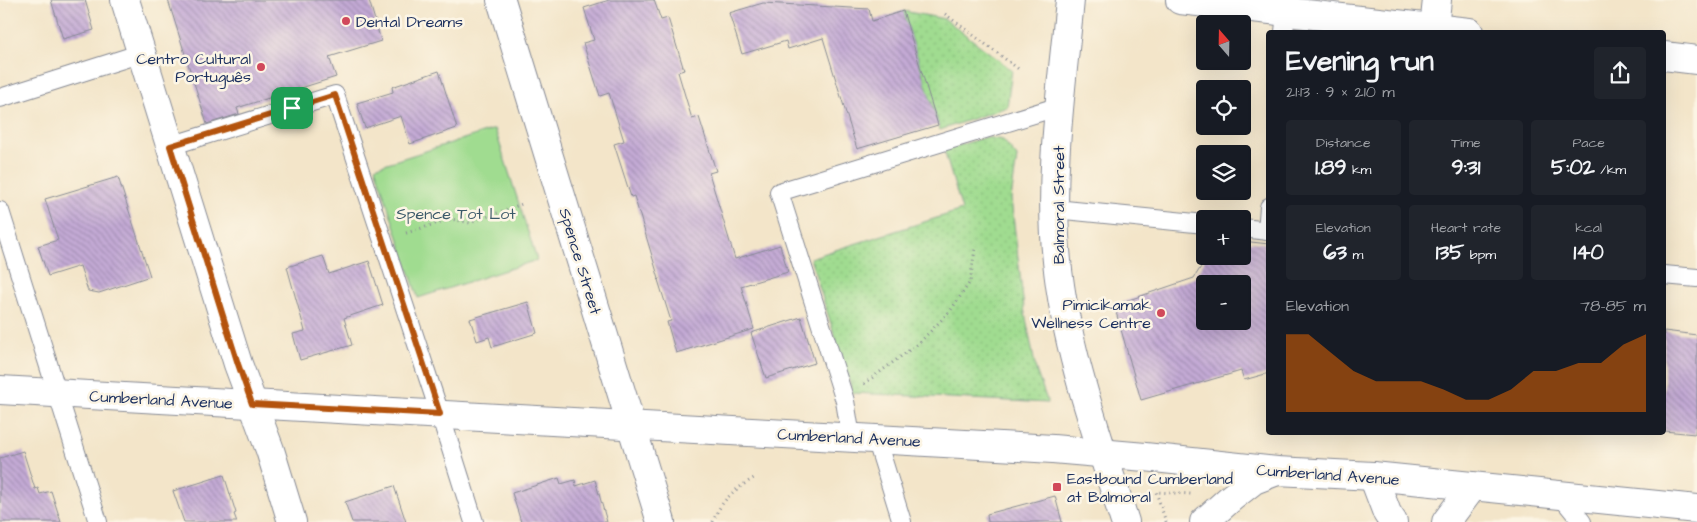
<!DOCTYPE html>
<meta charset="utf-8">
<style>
:root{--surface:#171b24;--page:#20242c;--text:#f1f3f6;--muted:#9ea1a6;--accent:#b45309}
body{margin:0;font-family:"Architects Daughter",sans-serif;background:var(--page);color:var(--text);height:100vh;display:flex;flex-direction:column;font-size:19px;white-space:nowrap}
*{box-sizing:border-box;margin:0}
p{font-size:16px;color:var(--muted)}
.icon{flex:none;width:28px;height:28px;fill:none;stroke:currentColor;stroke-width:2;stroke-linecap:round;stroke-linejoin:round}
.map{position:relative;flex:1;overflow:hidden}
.drawer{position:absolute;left:1266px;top:30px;width:400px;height:405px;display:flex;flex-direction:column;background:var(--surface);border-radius:5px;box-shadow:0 5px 20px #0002}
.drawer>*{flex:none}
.needle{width:32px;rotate:340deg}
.fabs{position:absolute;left:1196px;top:15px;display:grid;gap:10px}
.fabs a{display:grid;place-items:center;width:55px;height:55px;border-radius:5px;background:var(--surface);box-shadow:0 5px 20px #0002;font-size:25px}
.pin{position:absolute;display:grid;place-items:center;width:42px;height:42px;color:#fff;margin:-21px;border-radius:10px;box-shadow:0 2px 8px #0006}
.round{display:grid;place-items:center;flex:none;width:52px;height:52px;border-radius:5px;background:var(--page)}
.overview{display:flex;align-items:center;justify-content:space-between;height:85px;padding:0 20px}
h1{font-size:28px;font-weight:700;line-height:38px}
.figures{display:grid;grid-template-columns:repeat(3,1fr);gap:8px;height:85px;padding:5px 20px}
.figures div{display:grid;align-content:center;border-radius:5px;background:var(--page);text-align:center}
.figures b{font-size:21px;font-weight:700}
.figures small{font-size:14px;font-weight:400}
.figures p{font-size:14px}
.chart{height:140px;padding:10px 20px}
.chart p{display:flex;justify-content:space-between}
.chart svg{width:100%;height:90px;margin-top:5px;fill:var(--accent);opacity:.7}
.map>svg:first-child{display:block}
.grass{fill:url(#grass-dots);stroke:#5e8677}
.green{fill:#a0dc90;stroke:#5e8677}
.building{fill:url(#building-back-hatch);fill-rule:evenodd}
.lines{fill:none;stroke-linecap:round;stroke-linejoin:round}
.service-casing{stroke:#878a94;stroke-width:20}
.minor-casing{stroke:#878a94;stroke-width:30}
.tertiary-casing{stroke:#878a94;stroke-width:30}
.secondary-casing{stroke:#878a94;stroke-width:30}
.primary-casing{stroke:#878a94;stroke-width:30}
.path{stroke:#878a94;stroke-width:3;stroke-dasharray:1 4;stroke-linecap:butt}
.service{stroke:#fff;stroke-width:18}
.minor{stroke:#fff;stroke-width:28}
.tertiary{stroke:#fff;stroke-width:28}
.secondary{stroke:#fff;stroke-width:28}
.primary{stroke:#fff;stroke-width:28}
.route-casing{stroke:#fff;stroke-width:10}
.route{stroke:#b45309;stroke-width:6}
.poi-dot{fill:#d1495b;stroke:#fcf5e5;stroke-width:2}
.labels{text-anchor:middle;stroke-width:5;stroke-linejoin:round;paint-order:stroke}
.poi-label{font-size:16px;fill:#1b2f5e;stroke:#fcf5e5;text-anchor:start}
.street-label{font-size:16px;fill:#1b2f5e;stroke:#fcf5e5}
.park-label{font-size:16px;fill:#3c5a6a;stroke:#fcf5e5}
</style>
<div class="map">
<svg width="1697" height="522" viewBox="0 0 1697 522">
<defs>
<pattern id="grass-dots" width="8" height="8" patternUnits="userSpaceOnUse" patternTransform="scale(1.25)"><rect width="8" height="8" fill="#a0dc90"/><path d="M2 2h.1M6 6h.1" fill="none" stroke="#89bd7f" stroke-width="1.8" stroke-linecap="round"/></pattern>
<pattern id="building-back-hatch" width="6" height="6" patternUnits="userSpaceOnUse" patternTransform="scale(1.25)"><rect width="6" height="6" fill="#c4aad5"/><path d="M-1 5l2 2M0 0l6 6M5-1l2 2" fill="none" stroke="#9e8bb0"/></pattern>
</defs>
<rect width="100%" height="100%" fill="#fcf5e5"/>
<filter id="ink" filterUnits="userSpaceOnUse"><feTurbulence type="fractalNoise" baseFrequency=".02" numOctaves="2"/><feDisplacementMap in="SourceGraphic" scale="10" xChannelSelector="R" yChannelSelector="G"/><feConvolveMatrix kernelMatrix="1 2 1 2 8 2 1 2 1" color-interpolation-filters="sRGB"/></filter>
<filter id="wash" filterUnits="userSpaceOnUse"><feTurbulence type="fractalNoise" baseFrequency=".0096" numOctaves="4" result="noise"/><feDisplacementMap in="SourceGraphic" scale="20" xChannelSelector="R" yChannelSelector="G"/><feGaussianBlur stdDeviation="1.12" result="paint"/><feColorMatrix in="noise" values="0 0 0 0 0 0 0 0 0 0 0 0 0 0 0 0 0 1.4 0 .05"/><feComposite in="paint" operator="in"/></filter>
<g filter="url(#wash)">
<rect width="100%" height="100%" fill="#f3e5c9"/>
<g class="grass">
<path d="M903,11L945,19L1012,70L1007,107L940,130Z"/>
<path d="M986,137L1003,140L1017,157L1011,199L1024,308L1036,370L1048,403L853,393L810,258L962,210L944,150Z"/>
</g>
<path class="green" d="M495,129L537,260L418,298L375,167Z"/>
<g id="blocks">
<g class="building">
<path d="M51,0H85L94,30L63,39Z"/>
<path d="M168,0H369L381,41L329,57L336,77L237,108L239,114L207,124Z"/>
<path d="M609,0H654L661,20L668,18L684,70L678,72L692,119L699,117L716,171L709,173L735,259L780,245L788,272L741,286L754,329L676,353L667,322L671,321L658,280L659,279L634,196L631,197L614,144L624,141L609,93L600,96L583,43L594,40L584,8Z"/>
<path d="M763,3L869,9L872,21L903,11L938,125L857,149L823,38L788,49L786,41L742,54L729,13Z"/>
<path d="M439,71L457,128L410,144L401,116L365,128L357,103L393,92L392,87Z"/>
<path d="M118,177L150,276L99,293L88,291L80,266L48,276L38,246L58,240L45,199Z"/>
<path d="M1205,239V256H1242V241L1269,244V373L1244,380L1241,371L1141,400L1114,305L1194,278L1204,262ZM1205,284H1242V321H1205Z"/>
<path d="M323,256L329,274L369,261L383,305L344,318L352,345L300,360L293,334L305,331L287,267Z"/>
<path d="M528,302L537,333L492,347L489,337L477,341L470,319Z"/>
<path d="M801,317L815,363L766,378L751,333Z"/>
<path d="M1664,331L1697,335V417L1695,434L1664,431Z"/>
<path d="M23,451L35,489L38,488L40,494L51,491L61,522H0V458Z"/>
<path d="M224,475L236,513L234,514L237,522H184L173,491Z"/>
<path d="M559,478L561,484L575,480L576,486L595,480L607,522H521L512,493Z"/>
<path d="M394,486L406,522H352L345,502Z"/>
<path d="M1055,496L1062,522H988L987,514Z"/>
</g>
</g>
</g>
<g filter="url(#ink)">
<use href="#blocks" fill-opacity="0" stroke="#878a94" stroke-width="1"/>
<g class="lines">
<defs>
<g id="service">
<path d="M1284,32L1286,12"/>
<path d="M0,98L142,53"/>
<path d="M170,146L335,95L440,414L474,522"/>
<path d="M1055,209L1205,224"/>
<path d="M0,211L98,522"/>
<path d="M1242,228L1269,231"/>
<path d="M1267,231L1269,207"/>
<path d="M1664,275L1697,278"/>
<path d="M851,437L845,401L779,192L1060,106"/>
<path d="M876,438L902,522"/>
<path d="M1560,495L1582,522"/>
</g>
<g id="minor">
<path d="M125,0L238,364L270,450L292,522"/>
<path d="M501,0L661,522"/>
<path d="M1434,28L1437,0"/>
</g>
<g id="tertiary">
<path d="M1373,476L1387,513L1393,522"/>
<path d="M1446,522L1473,486"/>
</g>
<path id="secondary" d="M1070,0C1062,85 1048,176 1057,261C1066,351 1098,437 1125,522"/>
<g id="primary">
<path d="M1180,0L1469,32"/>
<path d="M1664,56L1697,60"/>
<path d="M0,390L1053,449L1145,457L1277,471L1373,476L1697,509"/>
<path d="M1204,522L1231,498L1254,480L1277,471"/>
</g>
</defs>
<use href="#service" class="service-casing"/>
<use href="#minor" class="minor-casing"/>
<use href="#tertiary" class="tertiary-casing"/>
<use href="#secondary" class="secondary-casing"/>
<use href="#primary" class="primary-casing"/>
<g class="path">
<path d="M945,14L1020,70"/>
<path d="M406,233L451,219L470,223L522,204"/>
<path d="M864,384L919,343L951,310L970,282L975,249"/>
<path d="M713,522C720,501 735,489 754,478"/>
<path d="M1166,522L1156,492L1191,494"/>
</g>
<use href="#service" class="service"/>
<use href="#minor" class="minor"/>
<use href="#tertiary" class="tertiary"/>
<use href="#secondary" class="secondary"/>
<use href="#primary" class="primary"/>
</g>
</g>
<g class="lines" filter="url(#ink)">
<defs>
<path id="route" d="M335,95L428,377L440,414L252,404L238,364L170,146Z"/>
</defs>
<use href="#route" class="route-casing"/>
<use href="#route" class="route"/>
</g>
<g class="poi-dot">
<circle cx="346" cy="21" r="5"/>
<circle cx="261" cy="67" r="5"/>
<circle cx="1161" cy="313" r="5"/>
<rect x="1052" y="482" width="10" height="10" rx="2.5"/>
</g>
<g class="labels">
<g class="poi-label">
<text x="356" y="27">Dental Dreams</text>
<text x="251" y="64" text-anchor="end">Centro Cultural<tspan x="251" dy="18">Português</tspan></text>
<text x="1151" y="310" text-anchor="end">Pimicikamak<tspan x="1151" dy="18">Wellness Centre</tspan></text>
<text x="1067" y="484">Eastbound Cumberland<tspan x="1067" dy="18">at Balmoral</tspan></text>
</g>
<g class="street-label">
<text transform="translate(1058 205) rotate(-90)" y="6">Balmoral Street</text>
<text transform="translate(581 261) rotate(73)" y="6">Spence Street</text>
<text transform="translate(161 399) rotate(3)" y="6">Cumberland Avenue</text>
<text transform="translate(849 437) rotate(3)" y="6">Cumberland Avenue</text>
<text transform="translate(1328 474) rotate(4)" y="6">Cumberland Avenue</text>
</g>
<g class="park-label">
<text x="456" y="219">Spence Tot Lot</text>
</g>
</g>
</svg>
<div class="fabs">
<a><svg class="needle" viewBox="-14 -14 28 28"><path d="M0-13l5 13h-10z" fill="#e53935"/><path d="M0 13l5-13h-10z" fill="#9ea1a6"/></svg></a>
<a><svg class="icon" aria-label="locate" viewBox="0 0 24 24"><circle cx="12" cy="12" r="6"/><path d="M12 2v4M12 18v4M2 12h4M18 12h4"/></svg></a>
<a><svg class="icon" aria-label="layers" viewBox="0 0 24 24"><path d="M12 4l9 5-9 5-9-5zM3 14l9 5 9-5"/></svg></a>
<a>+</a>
<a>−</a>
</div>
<div class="pin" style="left:292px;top:108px;background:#1e9e55"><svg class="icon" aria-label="arrive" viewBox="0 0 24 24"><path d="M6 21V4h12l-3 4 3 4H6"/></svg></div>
<section class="drawer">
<div class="overview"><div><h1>Evening run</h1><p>21:13 · 9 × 210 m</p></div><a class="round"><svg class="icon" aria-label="share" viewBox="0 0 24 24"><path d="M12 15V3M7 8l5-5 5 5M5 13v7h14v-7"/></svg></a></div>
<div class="figures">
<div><p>Distance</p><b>1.89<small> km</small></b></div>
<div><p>Time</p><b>9:31</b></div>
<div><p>Pace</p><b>5:02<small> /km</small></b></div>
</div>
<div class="figures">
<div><p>Elevation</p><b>63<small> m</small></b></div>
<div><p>Heart rate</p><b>135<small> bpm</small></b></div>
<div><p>kcal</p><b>140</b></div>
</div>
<div class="chart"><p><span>Elevation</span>78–85 m</p>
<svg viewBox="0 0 160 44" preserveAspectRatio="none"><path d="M0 44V6L10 6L20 15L30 24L40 29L50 29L60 29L70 33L80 38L90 38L100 33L110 24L120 24L130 20L140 20L150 11L160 6V44z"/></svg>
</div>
</section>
</div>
